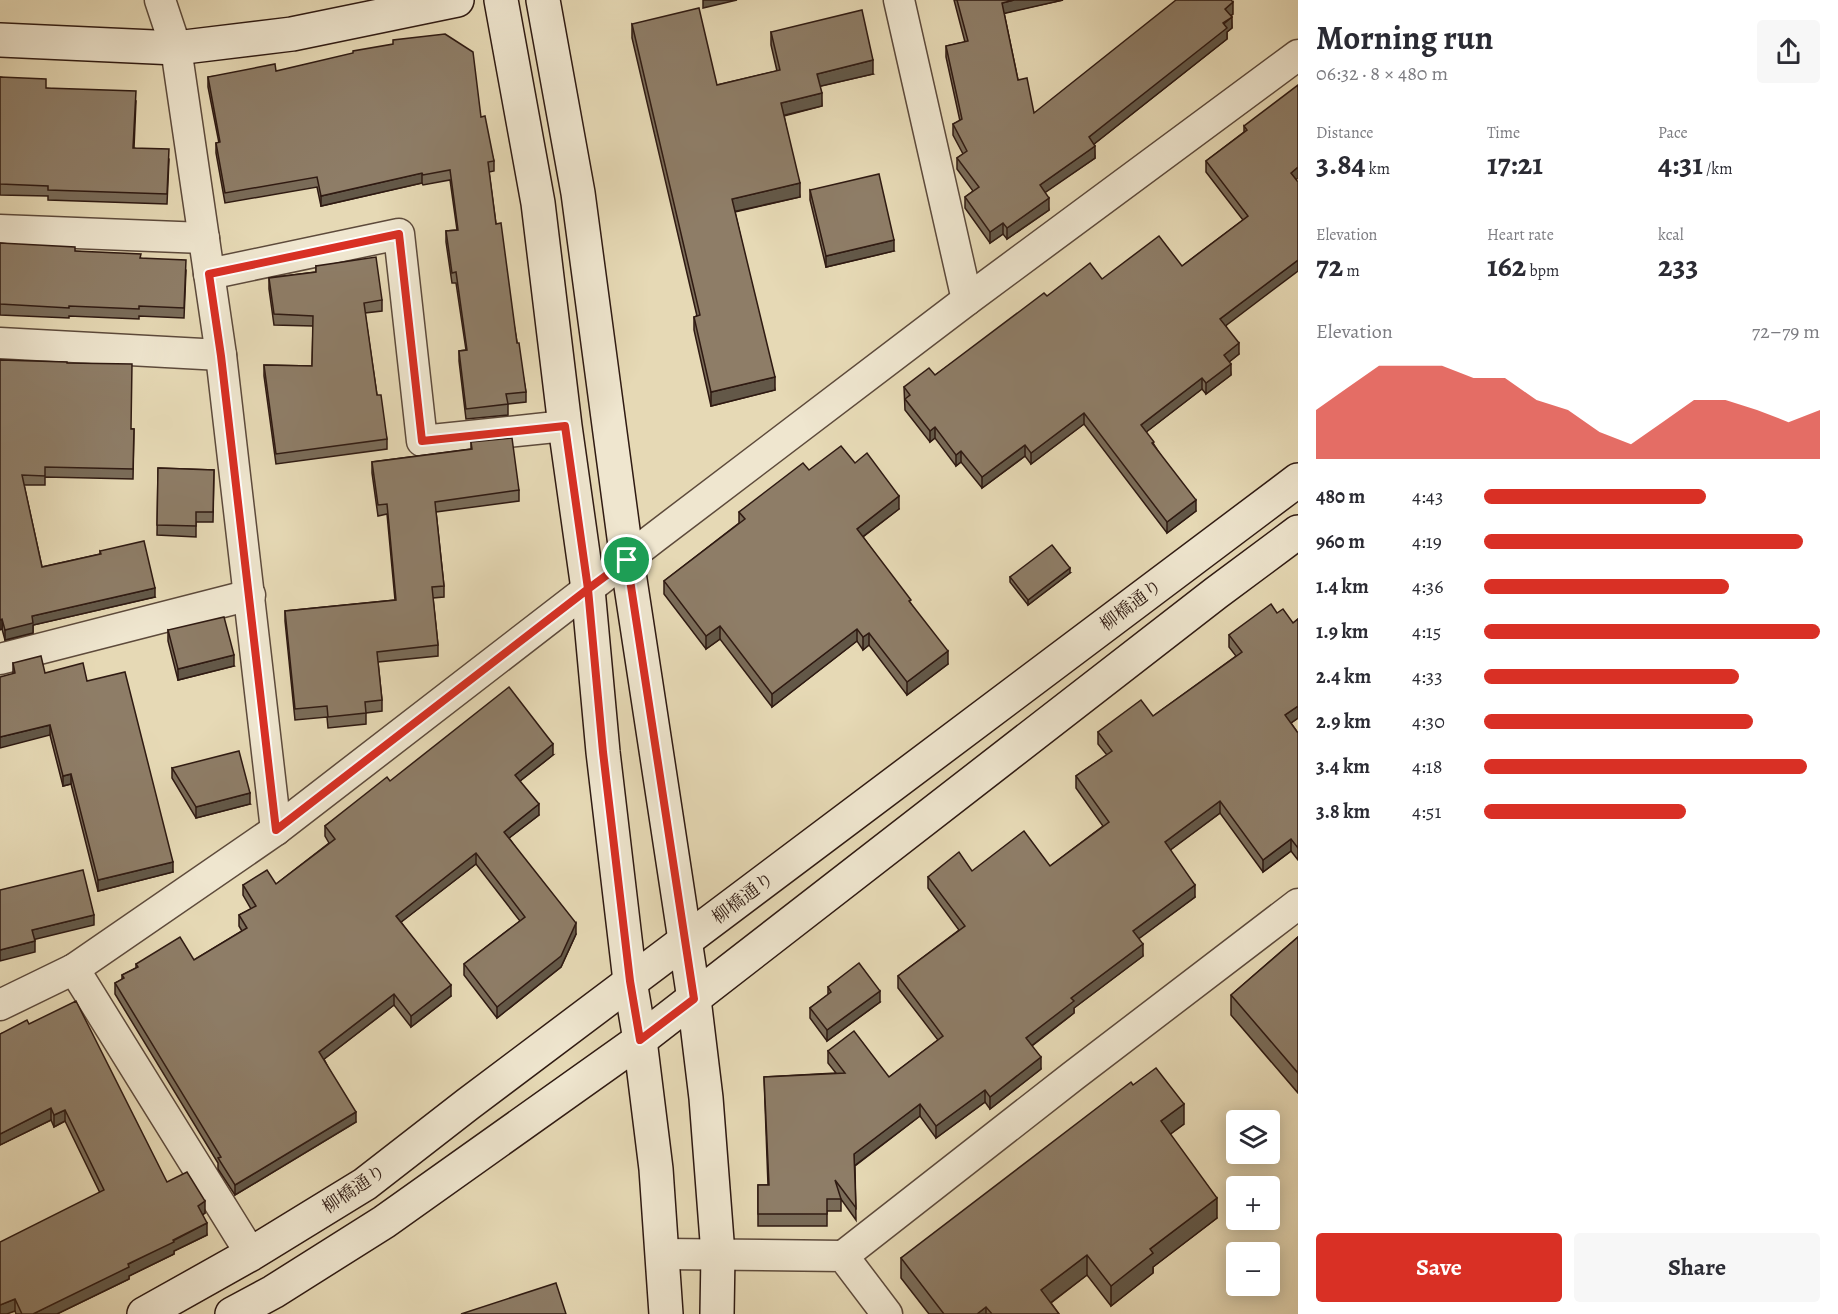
<!DOCTYPE html>
<meta charset="utf-8">
<style>
:root{--surface:#fff;--page:#f7f7f7;--text:#2b2b33;--muted:#7c7c81;--accent:#d93025}
body{margin:0;font-family:Alegreya,"Noto Serif JP",serif;background:var(--page);color:var(--text);height:100vh;display:flex;flex-direction:column;font-size:22px;white-space:nowrap}
*{box-sizing:border-box;margin:0}
p{font-size:20px;color:var(--muted)}
.icon{flex:none;width:33px;height:33px;fill:none;stroke:currentColor;stroke-width:2;stroke-linecap:round;stroke-linejoin:round}
.map{position:relative;flex:1;overflow:hidden}
.details{display:flex;flex-direction:column;background:var(--surface);width:540px}
.details>*{flex:none}
.buttons{position:absolute;left:1226px;top:1110px;display:grid;gap:12px}
.buttons a{display:grid;place-items:center;width:54px;height:54px;border-radius:6px;background:var(--surface);box-shadow:0 3px 15px #0003;font-size:30px}
.pin{position:absolute;display:grid;place-items:center;width:51px;height:51px;color:#fff;margin:-26px;border:3px solid #fff;border-radius:50%;box-shadow:0 2px 6px #0007}
.round{display:grid;place-items:center;flex:none;width:63px;height:63px;border-radius:6px;background:var(--page)}
.head{display:flex;align-items:center;justify-content:space-between;height:102px;padding:0 18px}
h1{font-size:33px;font-weight:700;line-height:45px}
.figures{display:grid;grid-template-columns:repeat(3,1fr);gap:9px;height:102px;padding:6px 18px}
.figures div{display:grid;align-content:center}
.figures b{font-size:30px;font-weight:700}
.figures small{font-size:16px;font-weight:400}
.figures p{font-size:16px}
.chart{height:168px;padding:12px 18px}
.chart p{display:flex;justify-content:space-between}
.chart svg{width:100%;height:108px;margin-top:6px;fill:var(--accent);opacity:.7}
.cta{display:flex;gap:12px;margin-top:auto;padding:12px 18px}
.cta a{flex:1;height:69px;border-radius:6px;background:var(--accent);color:#fff;font-size:24px;font-weight:700;line-height:69px;text-align:center}
.cta a+a{background:var(--page);color:var(--text)}
ul{padding:0 18px;list-style:none;font-size:20px}
li{display:grid;grid-template-columns:96px 72px 1fr;align-items:center;height:45px}
li i{height:15px;border-radius:8px;background:var(--accent)}
main{display:flex;flex:1;min-height:0}
.map>svg:first-child{display:block}
.lines{fill:none;stroke-linecap:round;stroke-linejoin:round}
.street-casing{stroke:#5d4a3b;stroke-width:33}
.secondary-casing{stroke:#2f1a12;stroke-width:36}
.street{stroke:#efe6cf;stroke-width:30}
.secondary{stroke:#efe6cf;stroke-width:33}
.wall{fill:#7a6c59;stroke:#2f1a12;stroke-width:1.5}
.shaded-wall{fill:#635848;stroke:#2f1a12;stroke-width:1.5}
.building{fill:#8e7d67;stroke:#2f1a12;stroke-width:1.5}
.route-casing{stroke:#fff;stroke-width:12}
.route{stroke:#d93025;stroke-width:8}
.labels{text-anchor:middle;stroke-width:5;stroke-linejoin:round;paint-order:stroke}
.street-label{font-size:18px;fill:#2f1a12;stroke:#efe6cf}
</style>
<main>
<div class="map">
<svg width="1298" height="1314" viewBox="0 0 1298 1314">
<rect width="100%" height="100%" fill="#e6d9b5"/>
<filter id="stains"><feTurbulence type="fractalNoise" baseFrequency=".00333" numOctaves="4"/><feColorMatrix values="0 0 0 0 .2 0 0 0 0 .09 0 0 0 0 .02 0 0 0 .5 -.17"/></filter>
<radialGradient id="worn" r=".72"><stop offset=".6" stop-color="#630" stop-opacity="0"/><stop offset="1" stop-color="#630" stop-opacity=".3"/></radialGradient>
<g class="lines">
<defs>
<g id="street">
<path d="M160,0L176,48L221,355L276,830"/>
<path d="M899,0L967,300"/>
<path d="M0,230L204,238"/>
<path d="M209,274L399,234L422,441L565,426"/>
<path d="M0,343L221,355"/>
<path d="M0,659L250,595"/>
<path d="M74,969L251,1254"/>
<path d="M0,1005L74,969L276,830L654,538L967,300L1298,55"/>
<path d="M663,1254L843,1256L887,1314"/>
<path d="M843,1256L1073,1076L1298,904"/>
</g>
<g id="secondary">
<path d="M501,0L538,203L565,426L588,589L603,752L630,981L640,1040L656,1169L666,1314"/>
<path d="M543,0L578,193L627,560L694,999L706,1098L718,1254L717,1314"/>
<path d="M0,40L176,48L292,34L457,0"/>
<path d="M144,1314L251,1254L365,1184L468,1104L1298,480"/>
<path d="M232,1314L273,1292L384,1222L640,1040L1216,593L1298,532"/>
</g>
</defs>
<use href="#street" class="street-casing"/>
<use href="#secondary" class="secondary-casing"/>
<use href="#street" class="street"/>
<use href="#secondary" class="secondary"/>
</g>
<g class="wall">
<path d="M954,0H1063L1004,13L1018,80L1034,113L1233,14L1231,15L1232,28L1227,32V39L1094,144L1095,158L1045,192L1049,210L1007,239L1003,234L990,243L965,208V197L973,191L957,169V158L963,154L953,135V124L960,121L946,57V46L965,42Z"/>
<path d="M632,24L717,85L777,71L771,45V32L873,74L820,86L822,106L784,116L800,197L735,212L775,390L711,406L694,330V317L697,316L632,38Z"/>
<path d="M276,71L481,117L494,161V171L489,172L496,224L526,392V402L508,404V415L466,419L459,361V351L466,350L456,283H452L446,242V231L457,230L450,180L423,185L422,183L321,206L317,187L225,203L216,153V143H219L208,87V77Z"/>
<path d="M0,77L46,88L136,101L134,148L169,159L167,204L48,200V196L0,195Z"/>
<path d="M1244,126L1296,179L1226,326L1239,354L1229,362L1231,375L1206,394L1202,389L1146,432L1196,511L1167,533L1084,424L1031,464L1025,456L982,488L961,462L956,466L935,438L930,442L905,410L904,387L935,375L1047,296L1102,279L1182,266L1243,220L1206,172V161L1244,132Z"/>
<path d="M810,190L894,251L826,267L810,200Z"/>
<path d="M0,243L140,258L186,270L184,318L139,316V319L69,316V318L0,315Z"/>
<path d="M316,266L382,300V311L365,313L377,395L387,439V449L276,464L264,376V365L312,366L313,326L274,325L269,289V278L316,272Z"/>
<path d="M0,360L67,363L131,429H134L133,479L45,477V485H24L42,567L100,554V551L155,597L33,625V633L5,640L2,629Z"/>
<path d="M471,442L519,490V501L436,512L444,586V597L433,598L438,645V656L378,662L382,700V711L366,713V724L328,728L327,717L295,720L285,621V611L395,600L387,514L378,516L372,473V462L471,449Z"/>
<path d="M855,463L899,509L863,537L911,604L948,664L907,695L869,645L863,650L857,641L772,707L720,639L706,649L664,594V581L739,523V512L809,470Z"/>
<path d="M158,468L214,470L213,522H196V537L157,535Z"/>
<path d="M1070,573L1028,605L1010,582V577Z"/>
<path d="M1277,613L1293,623L1298,619V718L1291,723L1298,733V860L1291,851L1263,872L1220,813L1170,850L1195,897L1139,938L1143,956L1074,1008V1013L1032,1046L1041,1069L990,1109L985,1102L936,1138L920,1116L855,1166L856,1220L841,1199V1211H827V1226H758V1185H768L764,1077L836,1073L828,1063V1051L889,1077L938,1040L898,988V976L959,930L928,888V877L972,871L1050,866L1103,826L1076,788V776L1107,755L1098,744V732L1153,716L1236,656L1229,647V635Z"/>
<path d="M168,630L234,666L178,680L168,641Z"/>
<path d="M13,663L45,673L87,681L173,872L98,891L71,784L63,786L50,735L13,673Z"/>
<path d="M553,755L520,781L539,815L509,838L576,934L561,967L497,1018L464,975V964L520,921L476,864L401,922L451,996L411,1027L394,1005L324,1059L356,1122L235,1195L218,1169V1163L115,994V983L122,980V975L136,968V964L194,960L242,931L239,926V915L251,909L243,895V885L276,884L329,843L325,836V826L390,781Z"/>
<path d="M172,768L250,804L196,818L172,778Z"/>
<path d="M1298,937V1093L1231,1015V995Z"/>
<path d="M828,987L880,1002L827,1041L810,1018V1008L828,995Z"/>
<path d="M29,1024L167,1182L205,1213L202,1215L207,1235L174,1251V1254L129,1276V1279L57,1314H16L15,1311L0,1314L100,1193L65,1121L54,1127L51,1120L0,1145V1034Z"/>
<path d="M1184,1124L1170,1134L1217,1218L1153,1267V1273L1111,1306L1087,1275L1051,1303L1059,1314H929L901,1278V1258Z"/>
</g>
<g class="shaded-wall">
<path d="M703,0H737L703,8Z"/>
<path d="M1014,0H1063L1002,14V3Z"/>
<path d="M1233,2V14L1225,20V9Z"/>
<path d="M1232,17V28L1227,32V39L1089,148V137Z"/>
<path d="M873,60V74L817,87V74Z"/>
<path d="M822,93V106L781,116V103Z"/>
<path d="M1095,146V158L1040,196V185Z"/>
<path d="M1298,167V178L1291,184V173Z"/>
<path d="M422,173V183L321,206V196Z"/>
<path d="M800,183V197L732,212V199Z"/>
<path d="M1049,198V210L1007,239V228Z"/>
<path d="M1003,223V234L990,243V232Z"/>
<path d="M894,240V251L826,267V256Z"/>
<path d="M1298,260V271L1220,330V319Z"/>
<path d="M1239,343V354L1224,366V355Z"/>
<path d="M1231,364V375L1206,394V383Z"/>
<path d="M775,377V390L711,406V392Z"/>
<path d="M1202,378V389L1141,436V425Z"/>
<path d="M1084,413V424L1031,464V453Z"/>
<path d="M935,427V438L930,442V431Z"/>
<path d="M1025,445V456L982,488V477Z"/>
<path d="M961,451V462L956,466V455Z"/>
<path d="M899,496V509L857,541V529Z"/>
<path d="M1196,500V511L1167,533V522Z"/>
<path d="M1070,568V573L1028,605V600Z"/>
<path d="M155,588V597L33,625V633L5,640V630L32,616Z"/>
<path d="M2,619V629L0,630V620Z"/>
<path d="M720,626V639L706,649V636Z"/>
<path d="M857,629V641L772,707V694Z"/>
<path d="M869,633V645L863,650V637Z"/>
<path d="M948,651V664L907,695V682Z"/>
<path d="M234,655V666L178,680V669Z"/>
<path d="M1298,706V718L1285,727V715Z"/>
<path d="M50,725V735L0,748V737Z"/>
<path d="M553,744V755L515,785V775Z"/>
<path d="M71,774V784L63,786V776Z"/>
<path d="M250,793V804L196,818V807Z"/>
<path d="M1220,801V813L1165,854V842Z"/>
<path d="M539,804V815L504,842V832Z"/>
<path d="M1291,839V851L1263,872V860Z"/>
<path d="M476,853V864L396,926V916Z"/>
<path d="M173,862V872L98,891V880Z"/>
<path d="M1195,885V897L1133,943V931Z"/>
<path d="M94,915V925L32,940V930Z"/>
<path d="M576,923V934L561,967L497,1018V1007Z"/>
<path d="M35,941V952L0,961V950Z"/>
<path d="M1143,944V956L1074,1008V1013L1026,1050V1038L1071,998Z"/>
<path d="M451,985V996L411,1027V1016Z"/>
<path d="M880,991V1002L827,1041V1030Z"/>
<path d="M394,994V1005L319,1063V1052Z"/>
<path d="M1041,1057V1069L990,1109V1097Z"/>
<path d="M985,1090V1102L936,1138V1126Z"/>
<path d="M920,1104V1116L854,1166V1154Z"/>
<path d="M1184,1104V1124L1161,1141V1121Z"/>
<path d="M51,1108V1120L0,1145V1134Z"/>
<path d="M65,1110V1121L54,1127V1115Z"/>
<path d="M356,1112V1122L235,1195V1185Z"/>
<path d="M1217,1198V1218L1153,1267V1273L1111,1306V1286L1150,1249Z"/>
<path d="M205,1201V1213L198,1218V1206Z"/>
<path d="M207,1223V1235L174,1251V1254L129,1276V1279L57,1314H33Z"/>
<path d="M1087,1255V1275L1041,1310V1290Z"/>
<path d="M15,1299V1311L7,1314H0V1305Z"/>
<path d="M986,1307V1314H977Z"/>
</g>
<g class="building">
<path d="M957,0H1014L1002,3L1018,80L1027,78L1034,113L1176,0H1231L1233,2L1225,9L1232,17L1223,23L1227,28L1089,137L1095,146L1040,185L1049,198L1007,228L1003,223L990,232L965,197L979,187L957,158L967,151L953,124L962,119L946,46L968,41Z"/>
<path d="M699,8L717,85L780,70L771,32L862,10L873,60L817,74L822,93L781,103L800,183L732,199L775,377L711,392L694,317L700,315L632,24Z"/>
<path d="M445,34L473,52L481,117L485,116L494,161L488,162L496,224L501,223L517,343H519L526,392L506,394L508,404L466,409L459,351L467,350L456,272L452,273L446,231L458,230L450,170L423,175L422,173L321,196L317,177L225,193L216,143L220,142L208,77L275,64L276,71L353,53V51L393,44V40Z"/>
<path d="M0,77L46,79V88L136,91L133,148L169,149L167,194L48,190V186L0,184Z"/>
<path d="M1298,85V167L1291,173L1298,182V260L1220,319L1239,343L1224,355L1231,364L1206,383L1202,378L1141,425L1154,442L1152,443L1196,500L1167,522L1084,413L1031,453L1025,445L982,477L961,451L956,455L935,427L930,431L905,399L910,395L904,387L929,368L935,375L1044,293L1047,296L1090,263L1102,279L1159,236L1182,266L1248,216L1206,161L1247,130L1244,126Z"/>
<path d="M879,174L894,240L826,256L810,190Z"/>
<path d="M0,243L75,247V251L141,254L140,258L186,260L184,308L139,306V309L69,306V308L0,304Z"/>
<path d="M376,257L382,300L364,303L377,395H381L387,439L276,454L264,365L312,366L313,316L274,314L269,278L316,272V266Z"/>
<path d="M0,360L67,362V363L132,364L131,429H134L133,469L45,467V476L22,475L42,567L101,554L100,551L144,541L155,588L32,616L33,623L5,630L2,619L0,620Z"/>
<path d="M512,438L519,490L435,502L444,586L432,587L438,645L377,652L382,700L365,702L366,713L328,717L327,706L295,709L285,611L396,600L387,504L378,505L372,462L472,449L471,442Z"/>
<path d="M841,446L855,463L867,453L899,496L857,529L911,600L909,601L948,651L907,682L869,633L863,637L857,629L772,694L720,626L706,636L664,581L745,519L739,512L803,463L809,470Z"/>
<path d="M158,468L214,470L213,512H196V526L157,525Z"/>
<path d="M1052,545L1070,568L1028,600L1010,577Z"/>
<path d="M1271,604L1277,613L1283,609L1293,623L1298,619V706L1285,715L1298,733V848L1291,839L1263,860L1220,801L1165,842L1195,885L1133,931L1143,944L1071,998L1074,1001L1026,1038L1041,1057L990,1097L985,1090L936,1126L920,1104L854,1154L856,1208L835,1180L841,1199H827V1214H758V1185H769L764,1077L845,1073L828,1051L854,1031L889,1077L943,1036L898,976L965,926L928,877L959,852L972,871L1024,831L1050,866L1109,822L1076,776L1112,751L1098,732L1141,700L1153,716L1242,652L1229,635Z"/>
<path d="M224,617L234,655L178,669L168,630Z"/>
<path d="M41,656L45,673L83,663L87,681L125,672L173,862L98,880L71,774L63,776L50,725L0,737V677L15,673L13,663Z"/>
<path d="M509,687L553,744L515,775L539,804L504,832L576,923L561,956L497,1007L464,964L525,917L476,853L396,916L451,985L411,1016L394,994L319,1052L356,1112L235,1185L218,1158L221,1157L115,983L124,978L122,975L138,967L136,964L180,937L194,960L247,928L239,915L256,906L243,885L267,870L276,884L335,839L325,826L387,777L390,781Z"/>
<path d="M239,751L250,793L196,807L172,768Z"/>
<path d="M83,870L94,915L32,930L35,941L0,950V890Z"/>
<path d="M1298,937V1073L1231,995Z"/>
<path d="M859,963L880,991L827,1030L810,1008L831,992L828,987Z"/>
<path d="M76,1001L167,1182L187,1172L205,1201L198,1206L207,1223L173,1240L174,1242L128,1264L129,1267L33,1314H22L15,1299L0,1305V1242L104,1190L65,1110L54,1115L51,1108L0,1134V1034L27,1020L29,1024Z"/>
<path d="M1156,1068L1184,1104L1161,1121L1217,1198L1150,1249L1153,1253L1111,1286L1087,1255L1041,1290L1059,1314H992L986,1307L977,1314H944L901,1258L1131,1082L1133,1085Z"/>
<path d="M556,1283L566,1314H461Z"/>
</g>
<g class="lines">
<defs>
<path id="route" d="M627,560L588,589L565,426L422,441L399,234L209,274L221,356L276,830L588,589L603,752L630,981L640,1040L694,999L627,560"/>
</defs>
<use href="#route" class="route-casing"/>
<use href="#route" class="route"/>
</g>
<g class="labels">
<g class="street-label">
<text transform="translate(1131 605) rotate(-37)" y="6">柳橋通り</text>
<text transform="translate(743 898) rotate(-37)" y="6">柳橋通り</text>
<text transform="translate(354 1189) rotate(-34)" y="6">柳橋通り</text>
</g>
</g>
<rect width="100%" height="100%" filter="url(#stains)"/>
<rect width="100%" height="100%" fill="url(#worn)"/>
</svg>
<div class="buttons">
<a><svg class="icon" aria-label="layers" viewBox="0 0 24 24"><path d="M12 4l9 5-9 5-9-5zM3 14l9 5 9-5"/></svg></a>
<a>+</a>
<a>−</a>
</div>
<div class="pin" style="left:627px;top:560px;background:#1e9e55"><svg class="icon" aria-label="arrive" viewBox="0 0 24 24"><path d="M6 21V4h12l-3 4 3 4H6"/></svg></div>
</div>
<section class="details">
<div class="head"><div><h1>Morning run</h1><p>06:32 · 8 × 480 m</p></div><a class="round"><svg class="icon" aria-label="share" viewBox="0 0 24 24"><path d="M12 15V3M7 8l5-5 5 5M5 13v7h14v-7"/></svg></a></div>
<div class="figures">
<div><p>Distance</p><b>3.84<small> km</small></b></div>
<div><p>Time</p><b>17:21</b></div>
<div><p>Pace</p><b>4:31<small> /km</small></b></div>
</div>
<div class="figures">
<div><p>Elevation</p><b>72<small> m</small></b></div>
<div><p>Heart rate</p><b>162<small> bpm</small></b></div>
<div><p>kcal</p><b>233</b></div>
</div>
<div class="chart"><p><span>Elevation</span>72–79 m</p>
<svg viewBox="0 0 160 44" preserveAspectRatio="none"><path d="M0 44V24L10 15L20 6L30 6L40 6L50 11L60 11L70 20L80 24L90 33L100 38L110 29L120 20L130 20L140 24L150 29L160 24V44z"/></svg>
</div>
<ul>
<li><b>480 m</b>4:43<i style="width:66%"></i></li>
<li><b>960 m</b>4:19<i style="width:95%"></i></li>
<li><b>1.4 km</b>4:36<i style="width:73%"></i></li>
<li><b>1.9 km</b>4:15<i style="width:100%"></i></li>
<li><b>2.4 km</b>4:33<i style="width:76%"></i></li>
<li><b>2.9 km</b>4:30<i style="width:80%"></i></li>
<li><b>3.4 km</b>4:18<i style="width:96%"></i></li>
<li><b>3.8 km</b>4:51<i style="width:60%"></i></li>
</ul>
<div class="cta"><a>Save</a><a>Share</a></div>
</section>
</main>
